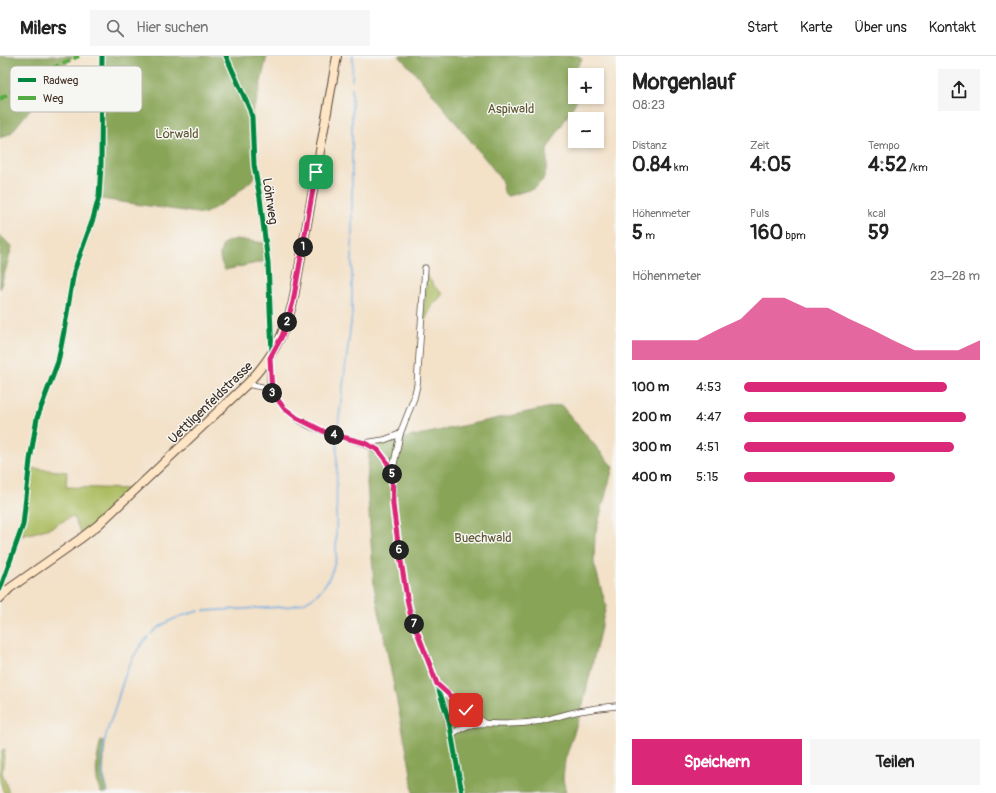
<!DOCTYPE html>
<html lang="de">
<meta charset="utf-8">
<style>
:root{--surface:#fff;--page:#f6f6f6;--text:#222;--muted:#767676;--line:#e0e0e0;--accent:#db2777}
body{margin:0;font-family:Pangolin,sans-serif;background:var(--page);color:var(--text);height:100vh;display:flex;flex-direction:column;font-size:15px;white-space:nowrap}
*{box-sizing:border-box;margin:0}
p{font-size:13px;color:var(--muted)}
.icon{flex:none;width:22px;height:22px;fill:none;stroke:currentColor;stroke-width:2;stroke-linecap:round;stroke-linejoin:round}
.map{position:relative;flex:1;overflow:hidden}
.details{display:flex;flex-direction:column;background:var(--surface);width:380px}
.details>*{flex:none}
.fabs{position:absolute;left:568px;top:12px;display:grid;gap:8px}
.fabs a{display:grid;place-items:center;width:36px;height:36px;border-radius:0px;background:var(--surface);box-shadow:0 2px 6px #0003;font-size:20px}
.pin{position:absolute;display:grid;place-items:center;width:34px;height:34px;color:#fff;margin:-17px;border-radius:8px;box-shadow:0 2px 6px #0006}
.km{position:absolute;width:20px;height:20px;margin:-10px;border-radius:50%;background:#222;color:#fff;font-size:11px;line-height:20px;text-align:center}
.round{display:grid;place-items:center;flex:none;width:42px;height:42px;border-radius:0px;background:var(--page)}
.summary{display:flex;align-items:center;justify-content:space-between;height:68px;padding:0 16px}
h1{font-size:22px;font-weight:700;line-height:30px}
.stats{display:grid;grid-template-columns:repeat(3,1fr);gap:6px;height:68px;padding:4px 16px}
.stats div{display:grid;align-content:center}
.stats b{font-size:20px;font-weight:700}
.stats small{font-size:11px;font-weight:400}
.stats p{font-size:11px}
.chart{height:112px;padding:8px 16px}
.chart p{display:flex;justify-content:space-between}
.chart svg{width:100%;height:72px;margin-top:4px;fill:var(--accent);opacity:.7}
.cta{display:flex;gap:8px;margin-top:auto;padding:8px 16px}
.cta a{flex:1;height:46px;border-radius:0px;background:var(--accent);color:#fff;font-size:16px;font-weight:700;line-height:46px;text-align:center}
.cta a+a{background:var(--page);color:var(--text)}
ul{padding:0 16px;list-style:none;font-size:13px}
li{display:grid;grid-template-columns:64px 48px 1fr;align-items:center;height:30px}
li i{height:10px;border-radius:5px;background:var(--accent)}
header{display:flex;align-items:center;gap:24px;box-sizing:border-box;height:56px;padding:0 20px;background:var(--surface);border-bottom:1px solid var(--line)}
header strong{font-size:19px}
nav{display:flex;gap:22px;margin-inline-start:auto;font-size:14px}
.search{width:280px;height:36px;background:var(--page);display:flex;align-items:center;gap:10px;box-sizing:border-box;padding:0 14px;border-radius:0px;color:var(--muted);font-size:15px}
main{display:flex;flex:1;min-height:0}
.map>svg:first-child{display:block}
.green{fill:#abbc60;stroke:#73733f}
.forest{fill:#88a456;stroke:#62673a}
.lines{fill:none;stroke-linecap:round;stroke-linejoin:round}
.stream{stroke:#73ade3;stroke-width:1.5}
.street-casing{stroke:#574538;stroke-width:7}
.secondary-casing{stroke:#574538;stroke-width:10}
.street{stroke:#fff;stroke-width:5.5}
.secondary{stroke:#fde5c5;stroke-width:8}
.quiet{stroke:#55ab43;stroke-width:4;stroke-dasharray:8 4;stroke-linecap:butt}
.cycleway-casing{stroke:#f6f6f2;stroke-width:8}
.cycleway{stroke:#00873e;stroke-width:5}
.route-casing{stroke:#fff;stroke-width:8}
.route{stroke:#db2777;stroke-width:5}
.labels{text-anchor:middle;stroke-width:3;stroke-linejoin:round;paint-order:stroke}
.park-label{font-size:13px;fill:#5d5632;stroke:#f6f6f2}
.street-label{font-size:13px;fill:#3b2a1e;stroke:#f6f6f2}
.key{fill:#f6f6f2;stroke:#beb9b2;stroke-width:1}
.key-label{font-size:11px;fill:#3b2a1e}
</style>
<header>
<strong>Milers</strong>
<div class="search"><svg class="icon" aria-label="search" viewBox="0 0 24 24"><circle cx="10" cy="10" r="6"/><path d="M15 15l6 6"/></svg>Hier suchen</div>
<nav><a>Start</a><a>Karte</a><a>Über uns</a><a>Kontakt</a></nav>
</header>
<main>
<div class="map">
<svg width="616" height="737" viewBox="0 0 616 737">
<rect width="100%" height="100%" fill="#f6f6f2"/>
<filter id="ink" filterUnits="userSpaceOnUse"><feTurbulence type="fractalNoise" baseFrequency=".025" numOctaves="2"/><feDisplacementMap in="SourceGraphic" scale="8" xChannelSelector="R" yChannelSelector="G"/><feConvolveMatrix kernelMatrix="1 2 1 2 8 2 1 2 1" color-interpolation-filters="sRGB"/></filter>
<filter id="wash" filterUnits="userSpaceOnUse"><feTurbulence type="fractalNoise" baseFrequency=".012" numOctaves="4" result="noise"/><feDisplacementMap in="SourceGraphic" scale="16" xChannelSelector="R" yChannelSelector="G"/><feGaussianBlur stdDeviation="0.9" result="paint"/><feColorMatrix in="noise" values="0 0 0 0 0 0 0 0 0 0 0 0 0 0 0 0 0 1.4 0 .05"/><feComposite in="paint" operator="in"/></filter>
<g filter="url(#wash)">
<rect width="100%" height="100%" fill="#f3e1c8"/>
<g class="green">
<path d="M426,218L435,231L443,238L432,250L423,269Z"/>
<path d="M31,412L67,416L66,431L133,433L82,479L73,460L50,472L22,480Z"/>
<path d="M5,693L2,716L9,737H4L0,725V705L2,694Z"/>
</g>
<g class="forest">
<path d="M0,0H73L11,77L0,82Z"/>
<path d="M105,0H267L256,47L252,55L255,121L233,141L204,158L101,143Z"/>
<path d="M399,0H579L582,3L573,17L575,23V41H577V44L547,93V111L543,124L533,133L508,140L505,139L501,123L487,105L418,20Z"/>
<path d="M0,179L12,191L0,233Z"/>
<path d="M236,183L264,187L266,205L225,214C219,203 218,198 224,187Z"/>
<path d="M561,349L613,411L595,479L594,507L606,550L582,652L565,704L563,723L566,737H413L410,711L374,530L367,426L370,387L400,383Z"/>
<path d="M101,684L105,686L103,717L108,737H101C93,721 97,700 101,684Z"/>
</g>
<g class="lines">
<g class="stream">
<path d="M352,24L353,0"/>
<path d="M337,378L352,259V32"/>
<path d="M204,555C223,554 241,553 260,552C272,551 285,552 297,549C320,543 332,522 336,501L337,382"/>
<path d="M151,578C164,565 181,559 199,555"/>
<path d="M107,737C102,722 101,704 104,688C106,677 110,666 114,656C122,629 128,601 148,581"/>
</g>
</g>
</g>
<g filter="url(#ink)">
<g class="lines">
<defs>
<g id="street">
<path d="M226,0L250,54L252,61L254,109L260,142L268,207L272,296"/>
<path d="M425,212L417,329L414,342L400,378L392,418L394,459L407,542L416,573L437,628L458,648L484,667"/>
<path d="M270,302C270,312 268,325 271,335C274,342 281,349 287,354C299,366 316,374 332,378C360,387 381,386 392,418"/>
<path d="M247,328L262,331L271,336"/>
<path d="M365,387L384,384L400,378"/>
<path d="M0,533L23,469L30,404L37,362L58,306L64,275L74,215L93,163L99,141L101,109L102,0"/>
<path d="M438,630L452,678L462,737"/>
<path d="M452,678C473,664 481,668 504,668C517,668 529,667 541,665C556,662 570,656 586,654C596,652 606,651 616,650"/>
</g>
<path id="secondary" d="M0,542L10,532L80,483L98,469L247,328C271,303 284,280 293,246L337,0"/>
</defs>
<use href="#street" class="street-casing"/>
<use href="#secondary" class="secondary-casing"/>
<use href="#street" class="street"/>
<use href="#secondary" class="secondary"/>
<path class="quiet" d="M0,43L44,16L79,0"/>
<defs>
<g id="cycleway">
<path d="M226,0L250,54L252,61L254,109L260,142L268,207L272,298L270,302L271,336L284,352L297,362L321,375L365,387L375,392L385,402L390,412L392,418L394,459L407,542L416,573L437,628L449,665L462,737"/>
<path d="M0,533L23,469L30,404L37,362L58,306L64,275L74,215L93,163L99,141L101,109L102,0"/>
</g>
</defs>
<use href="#cycleway" class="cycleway-casing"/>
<use href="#cycleway" class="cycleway"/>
</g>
</g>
<g class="lines" filter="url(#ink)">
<defs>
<path id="route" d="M316,116L293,246L288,263L282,280L270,302L272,336L284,352L297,362L327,377L365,387L378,394L387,406L392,418L393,449L398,487L407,542L410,557L437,628L466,654"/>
</defs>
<use href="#route" class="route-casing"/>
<use href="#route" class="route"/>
</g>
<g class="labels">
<g class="park-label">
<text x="511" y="57">Aspiwald</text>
<text x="177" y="82">Lörwald</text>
<text x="483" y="486">Buechwald</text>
</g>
<g class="street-label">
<text transform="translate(271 145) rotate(82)" y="5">Löhrweg</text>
<text transform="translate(210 346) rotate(-44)" y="5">Uettligenfeldstrasse</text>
</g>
</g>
<rect x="10" y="10" width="132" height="46" rx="6" class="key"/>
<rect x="18" y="22" width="18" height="4" fill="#00873e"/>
<rect x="18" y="40" width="18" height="4" fill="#55ab43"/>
<g class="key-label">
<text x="43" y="28">Radweg</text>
<text x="43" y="46">Weg</text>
</g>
</svg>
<div class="fabs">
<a>+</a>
<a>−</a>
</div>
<div class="pin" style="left:316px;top:116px;background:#1e9e55"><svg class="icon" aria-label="arrive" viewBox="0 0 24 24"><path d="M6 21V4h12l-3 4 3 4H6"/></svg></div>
<div class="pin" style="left:466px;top:654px;background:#d93025"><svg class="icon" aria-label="check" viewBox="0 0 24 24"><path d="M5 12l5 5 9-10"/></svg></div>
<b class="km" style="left:303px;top:191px">1</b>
<b class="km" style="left:287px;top:266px">2</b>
<b class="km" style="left:272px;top:337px">3</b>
<b class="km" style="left:334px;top:379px">4</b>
<b class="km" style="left:392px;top:418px">5</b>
<b class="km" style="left:399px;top:494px">6</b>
<b class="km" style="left:414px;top:568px">7</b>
</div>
<section class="details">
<div class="summary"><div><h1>Morgenlauf</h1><p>08:23</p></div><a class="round"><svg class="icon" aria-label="share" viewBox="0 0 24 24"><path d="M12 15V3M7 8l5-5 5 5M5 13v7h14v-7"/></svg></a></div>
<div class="stats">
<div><p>Distanz</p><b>0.84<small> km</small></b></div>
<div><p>Zeit</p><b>4:05</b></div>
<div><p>Tempo</p><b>4:52<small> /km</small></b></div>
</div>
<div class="stats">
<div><p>Höhenmeter</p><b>5<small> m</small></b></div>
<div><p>Puls</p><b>160<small> bpm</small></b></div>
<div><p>kcal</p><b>59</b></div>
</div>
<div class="chart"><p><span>Höhenmeter</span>23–28 m</p>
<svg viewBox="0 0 160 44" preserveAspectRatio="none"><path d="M0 44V32L10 32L20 32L30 32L40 25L50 19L60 6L70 6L80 12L90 12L100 19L110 25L120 32L130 38L140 38L150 38L160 32V44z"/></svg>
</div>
<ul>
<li><b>100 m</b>4:53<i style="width:86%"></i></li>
<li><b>200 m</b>4:47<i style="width:94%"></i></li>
<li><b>300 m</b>4:51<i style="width:89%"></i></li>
<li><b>400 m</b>5:15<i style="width:64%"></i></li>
</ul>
<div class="cta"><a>Speichern</a><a>Teilen</a></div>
</section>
</main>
